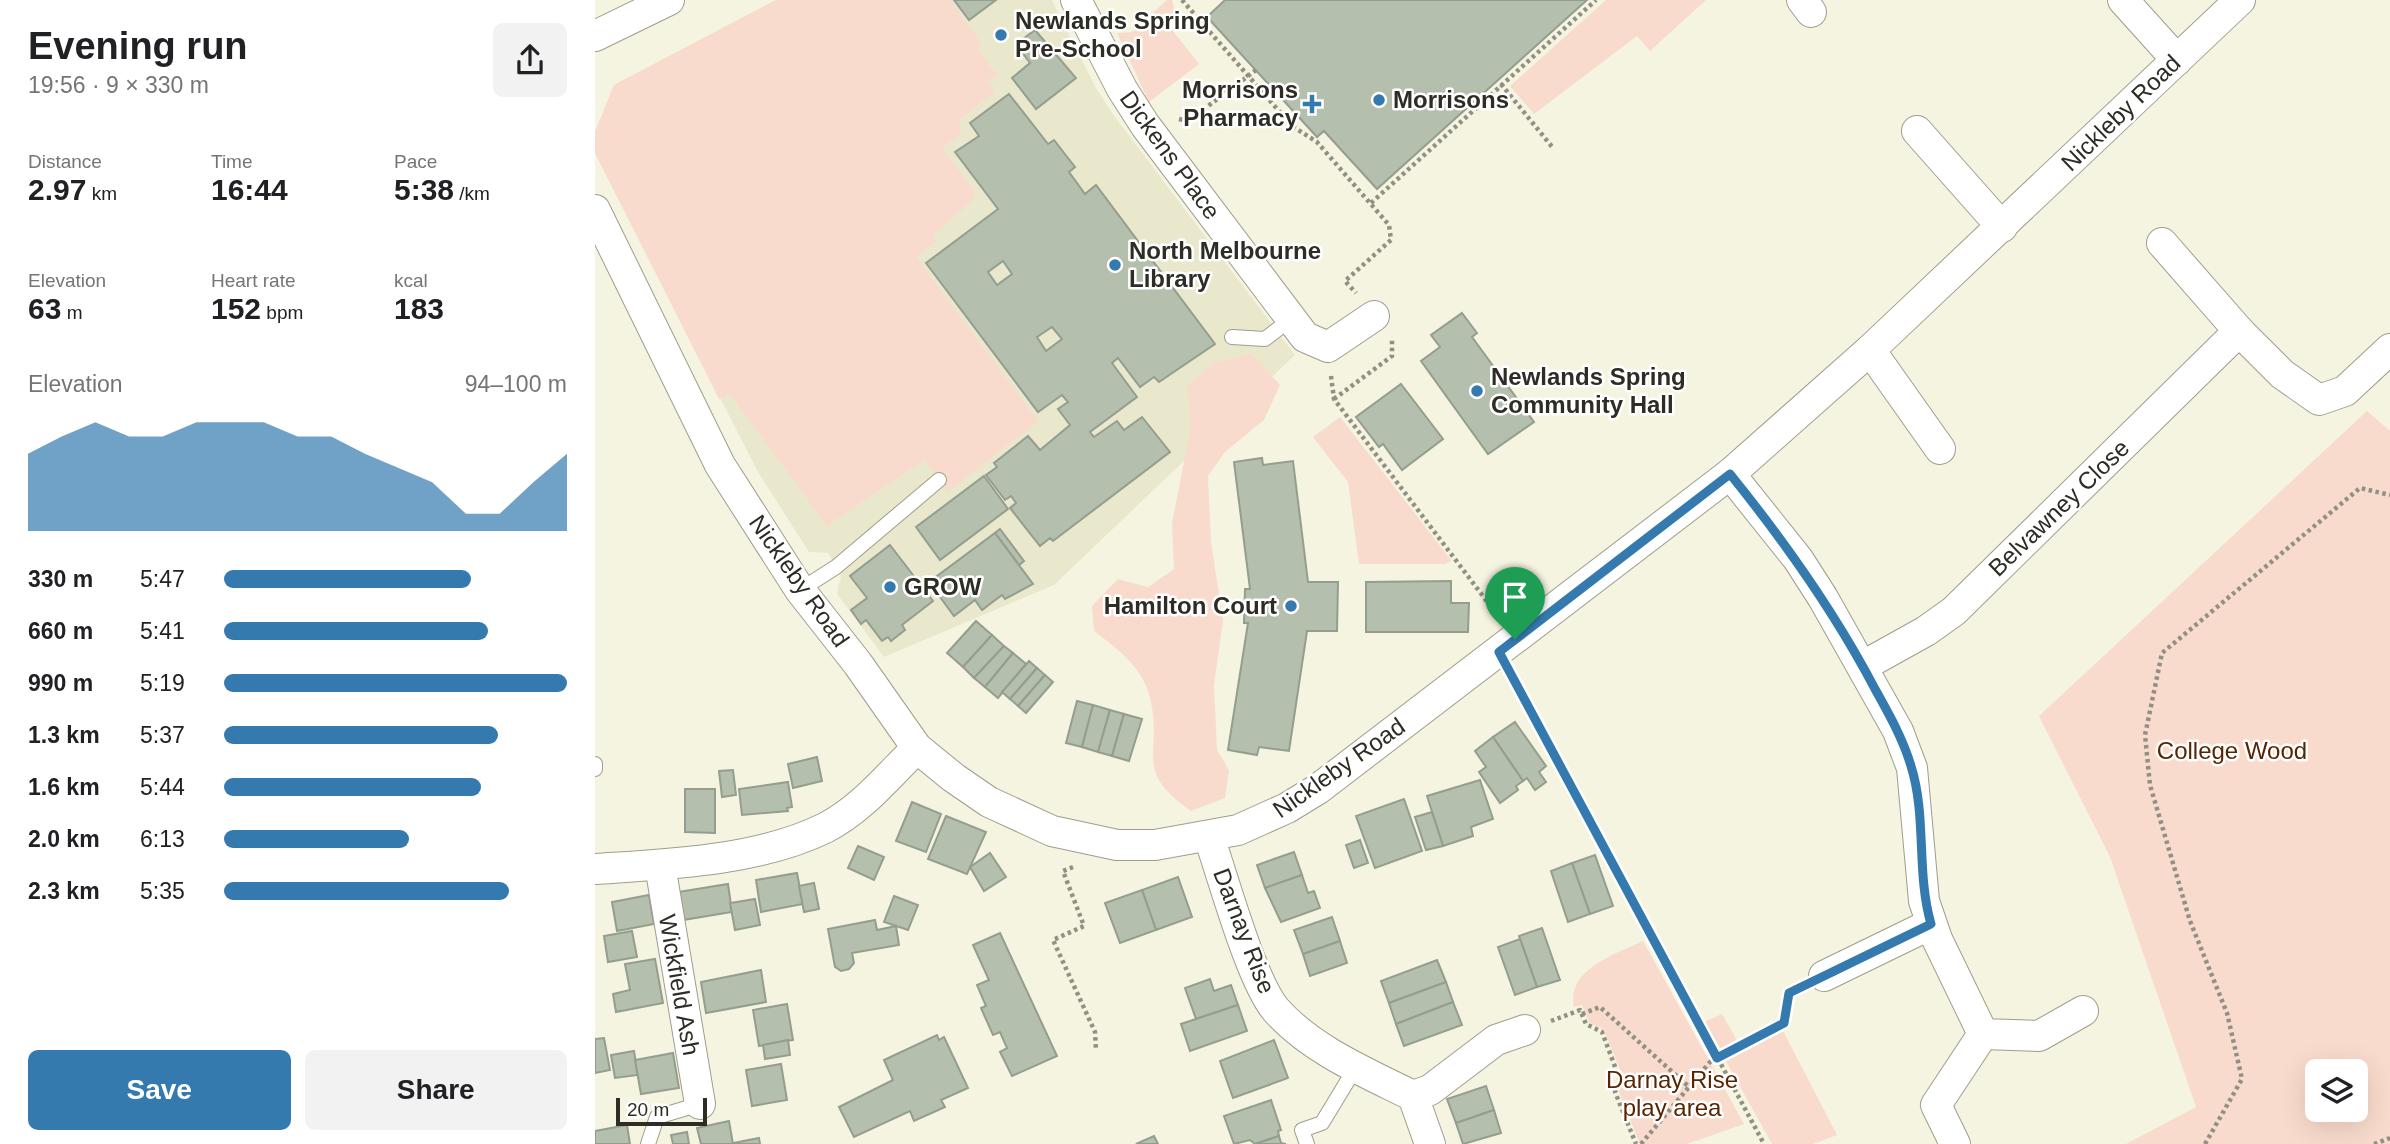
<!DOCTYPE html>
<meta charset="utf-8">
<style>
:root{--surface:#fff;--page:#f2f2f2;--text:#202124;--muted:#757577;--accent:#347aaf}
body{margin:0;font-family:Arial,sans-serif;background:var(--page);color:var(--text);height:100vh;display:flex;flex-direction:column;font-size:26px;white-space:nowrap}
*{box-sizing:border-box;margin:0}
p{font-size:23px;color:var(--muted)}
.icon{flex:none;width:38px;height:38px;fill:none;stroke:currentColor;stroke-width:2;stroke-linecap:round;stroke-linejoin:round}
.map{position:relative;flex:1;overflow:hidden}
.details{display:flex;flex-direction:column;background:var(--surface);width:595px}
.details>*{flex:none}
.fabs{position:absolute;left:1710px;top:1059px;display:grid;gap:14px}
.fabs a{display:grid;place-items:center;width:63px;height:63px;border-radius:10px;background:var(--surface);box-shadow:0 7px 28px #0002;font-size:35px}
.scale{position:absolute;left:21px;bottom:18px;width:91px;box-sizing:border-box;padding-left:7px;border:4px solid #2d2c25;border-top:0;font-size:19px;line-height:24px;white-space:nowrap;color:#2d2c25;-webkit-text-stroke:5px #fff;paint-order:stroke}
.pin{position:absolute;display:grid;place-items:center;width:60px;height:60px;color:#fff;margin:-72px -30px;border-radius:50% 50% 50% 0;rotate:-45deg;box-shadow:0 0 7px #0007}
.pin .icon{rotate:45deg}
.round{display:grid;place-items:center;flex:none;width:74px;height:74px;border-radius:10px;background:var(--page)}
.head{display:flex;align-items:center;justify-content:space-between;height:119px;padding:0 28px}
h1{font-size:38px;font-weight:700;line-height:52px}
.metrics{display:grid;grid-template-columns:repeat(3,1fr);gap:10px;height:119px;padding:7px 28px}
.metrics div{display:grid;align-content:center}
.metrics b{font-size:30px;font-weight:700}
.metrics small{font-size:19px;font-weight:400}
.metrics p{font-size:19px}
.chart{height:196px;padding:14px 28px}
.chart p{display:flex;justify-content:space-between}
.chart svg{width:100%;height:126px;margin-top:7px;fill:var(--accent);opacity:.7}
.action{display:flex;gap:14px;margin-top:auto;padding:14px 28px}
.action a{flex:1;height:80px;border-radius:10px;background:var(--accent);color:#fff;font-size:28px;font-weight:700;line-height:80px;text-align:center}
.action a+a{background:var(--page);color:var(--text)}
ul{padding:0 28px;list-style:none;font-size:23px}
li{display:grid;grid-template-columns:112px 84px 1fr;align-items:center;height:52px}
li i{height:18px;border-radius:9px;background:var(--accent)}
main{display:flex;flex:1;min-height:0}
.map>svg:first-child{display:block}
.built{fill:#e9e8cd}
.green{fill:#f8dbcc;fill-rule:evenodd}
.building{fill:#b5bfae;stroke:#949e8e;stroke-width:2;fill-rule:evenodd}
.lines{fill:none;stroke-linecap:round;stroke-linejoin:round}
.service-casing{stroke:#9f9e8c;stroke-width:16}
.minor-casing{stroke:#9f9e8c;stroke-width:32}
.path{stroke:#919083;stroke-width:4.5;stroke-dasharray:3.5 3.5;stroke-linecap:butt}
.service{stroke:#fff;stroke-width:14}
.minor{stroke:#fff;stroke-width:30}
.route-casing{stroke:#fff;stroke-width:14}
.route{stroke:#347aaf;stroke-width:9}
.poi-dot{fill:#347aaf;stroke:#fff;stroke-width:2.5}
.labels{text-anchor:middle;stroke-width:5;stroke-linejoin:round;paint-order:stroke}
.poi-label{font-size:24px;font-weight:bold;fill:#2d2c25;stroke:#fff;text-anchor:start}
.street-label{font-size:24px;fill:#2d2c25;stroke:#fff}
.park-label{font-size:24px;fill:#572502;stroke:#fff}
</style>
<main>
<section class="details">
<div class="head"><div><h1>Evening run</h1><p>19:56 · 9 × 330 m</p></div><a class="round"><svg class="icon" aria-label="share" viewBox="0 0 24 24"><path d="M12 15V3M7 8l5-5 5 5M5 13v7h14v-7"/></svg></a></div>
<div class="metrics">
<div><p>Distance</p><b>2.97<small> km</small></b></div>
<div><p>Time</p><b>16:44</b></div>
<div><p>Pace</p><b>5:38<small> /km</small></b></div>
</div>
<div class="metrics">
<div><p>Elevation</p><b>63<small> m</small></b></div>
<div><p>Heart rate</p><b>152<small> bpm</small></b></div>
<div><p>kcal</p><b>183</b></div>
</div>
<div class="chart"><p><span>Elevation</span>94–100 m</p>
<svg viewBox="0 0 160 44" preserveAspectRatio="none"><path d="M0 44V17L10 11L20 6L30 11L40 11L50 6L60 6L70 6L80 11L90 11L100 17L110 22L120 27L130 38L140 38L150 27L160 17V44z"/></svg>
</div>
<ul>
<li><b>330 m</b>5:47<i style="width:72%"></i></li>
<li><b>660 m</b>5:41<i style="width:77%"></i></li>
<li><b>990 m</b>5:19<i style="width:100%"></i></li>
<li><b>1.3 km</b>5:37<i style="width:80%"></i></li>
<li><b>1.6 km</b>5:44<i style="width:75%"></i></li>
<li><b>2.0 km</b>6:13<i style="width:54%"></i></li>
<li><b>2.3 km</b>5:35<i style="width:83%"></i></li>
</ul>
<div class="action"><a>Save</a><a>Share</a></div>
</section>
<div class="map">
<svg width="1795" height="1144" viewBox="0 0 1795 1144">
<rect width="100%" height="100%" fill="#f5f4e1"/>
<path class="built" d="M181,0H457L501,88L517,113L700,355L459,585L289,657L242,594L246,576L233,553L214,552L163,472L0,153V132L19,85Z"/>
<g class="green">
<path d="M181,0H355L387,44L382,48L402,75L392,82L400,92L365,119V135L347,148L380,192L376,202L338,235L341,241L321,257L443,421L353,492L329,460L232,526L135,394L124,399L0,153V132L19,85Z"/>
<path d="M572,0H577L580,12L570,21L604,64L554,102L522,33L537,32Z"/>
<path d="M1011,0H1111L1055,51L1042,36L939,114L915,86Z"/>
<path d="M656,354L685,385L669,420L630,452L613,476L616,542L628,620L619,685L622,750L634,770L630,798L596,811C538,770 567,757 556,702C550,669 524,650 499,631L497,606L523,579L553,587L579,569L577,524L596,425L592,386L619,363Z"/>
<path d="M1772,411L1795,431V1144H1531L1601,1107L1515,857L1444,716ZM1722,1071H1760V1110H1722Z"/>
<path d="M745,417L856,560V561L850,564H764L753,482L718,437Z"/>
<path d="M1048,941L1149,1124L1092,1144H1045L1024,1092L1029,1080L1009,1030L994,1022L987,1005L979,1007C971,969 1021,954 1048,941Z"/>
<path d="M1127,1014L1147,1049L1187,1029L1242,1135L1218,1144H1177L1109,1022Z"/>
</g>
<g class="building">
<path d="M359,0H401L374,20Z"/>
<path d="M630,0H992L782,189L729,131L722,137L612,17Z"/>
<path d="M440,30L481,78L441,109L417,78L435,63L421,44Z"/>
<path d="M414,94L453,144L459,140L480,167L474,172L490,194L501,185L620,344L564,382L559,377L545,387L523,358L517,363L542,397L495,432L499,437L522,421L529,430L547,417L575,452L458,541L455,538L445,546L415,508L421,503L416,496L410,500L391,475L402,467L399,463L433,436L445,450L475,425L463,409L473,402L467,395L443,412L331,263L403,209L360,152L384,136L375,123ZM408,261L417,274L402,285L393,272ZM457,327L467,339L451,351L442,337Z"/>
<path d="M867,313L882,333L877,337L939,422L893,454L826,361L845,347L836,335Z"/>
<path d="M806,384L848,439L807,470L788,444L784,447L761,417Z"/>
<path d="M667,458L668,465L698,461L713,582H743L742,631H712L694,751L664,747L662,755L633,750L653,623H649L650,589H655L639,462Z"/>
<path d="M389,476L413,509L345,560L321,527Z"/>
<path d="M405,529L429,561L424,565L400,533Z"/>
<path d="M400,533L438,584L410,599L407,595L387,610L380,600L359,616L334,582Z"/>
<path d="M295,545L338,601L307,625L310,630L296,641L293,637L287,641L271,620L266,624L256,610L272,598L255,576Z"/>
<path d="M856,581V603H874L873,632H771V582Z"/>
<path d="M381,621L397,635L368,667L352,653Z"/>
<path d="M397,635L409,646L379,678L368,667Z"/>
<path d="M409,646L418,653L390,687L379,678Z"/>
<path d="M418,653L431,664L403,698L390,687Z"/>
<path d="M434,661L442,668L415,699L407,692Z"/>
<path d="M442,668L450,675L423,706L415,699Z"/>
<path d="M450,675L458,682L431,713L423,706Z"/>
<path d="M482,701L498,705L487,747L471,743Z"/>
<path d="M498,705L515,710L503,752L487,747Z"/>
<path d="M515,710L529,714L517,756L503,752Z"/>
<path d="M529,714L547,719L534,761L517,756Z"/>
<path d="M920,722L951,766L944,772L951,782L940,790L932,778L928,781L898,737Z"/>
<path d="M898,737L928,781L921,786L923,790L905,803L884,772L891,767L880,751Z"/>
<path d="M222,757L227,781L198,788L193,764Z"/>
<path d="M138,770L141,795L127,797L124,771Z"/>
<path d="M885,780L898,819L876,827L878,836L848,846L832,796Z"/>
<path d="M193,782L197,807L192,808L193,811L147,815L144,789Z"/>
<path d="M90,789H120V833L90,832Z"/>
<path d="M809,799L827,851L780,868L761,816Z"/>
<path d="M317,802L346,814L331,852L301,841Z"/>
<path d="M837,812L848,846L831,850L820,817Z"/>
<path d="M351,816L391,832L372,874L333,859Z"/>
<path d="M765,840L773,863L759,868L751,845Z"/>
<path d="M263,846L289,857L279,880L253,868Z"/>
<path d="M699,852L707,875L670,888L662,865Z"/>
<path d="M395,853L411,877L389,891L375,867Z"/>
<path d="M1000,855L1018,906L995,914L977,863Z"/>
<path d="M977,863L995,914L973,922L956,871Z"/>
<path d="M202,873L208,904L166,912L161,880Z"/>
<path d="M707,875L713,893L719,891L725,908L686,922L670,888Z"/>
<path d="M583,877L597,917L561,930L547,890Z"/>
<path d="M219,883L224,909L209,912L204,886Z"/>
<path d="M133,884L137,912L88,920L83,892Z"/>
<path d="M547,890L561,930L525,943L510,903Z"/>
<path d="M54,895L59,924L22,931L17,902Z"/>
<path d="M299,896L323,905L313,930L289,922Z"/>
<path d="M160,899L165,925L140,930L135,903Z"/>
<path d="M737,917L745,941L708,954L699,930Z"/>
<path d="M280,920L282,930L301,926L304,945L257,953L259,963L254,969L246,971L240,967L233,929Z"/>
<path d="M947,928L965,980L942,987L924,936Z"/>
<path d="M37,931L42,957L13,962L9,936Z"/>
<path d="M405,933L462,1056L417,1076L405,1052L412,1048L405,1032L398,1035L386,1008L391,1006L382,985L394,980L378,945Z"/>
<path d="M925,939L942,987L920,995L903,947Z"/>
<path d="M745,941L752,963L715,976L708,954Z"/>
<path d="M60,959L68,1003L21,1012L18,994L35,990L30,964Z"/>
<path d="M842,960L851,982L794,1003L786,981Z"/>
<path d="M166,970L171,1002L111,1013L106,982Z"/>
<path d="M615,979L619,991L636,985L643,1005L601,1019L590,988Z"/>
<path d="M851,982L858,1002L801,1024L794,1003Z"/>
<path d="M858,1002L867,1025L809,1046L801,1024Z"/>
<path d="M192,1004L198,1040L164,1046L158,1010Z"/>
<path d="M643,1005L652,1031L595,1051L586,1024Z"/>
<path d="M342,1035L344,1040L349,1037L373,1088L346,1100L350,1107L319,1121L315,1111L259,1137L244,1107L298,1080L289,1060Z"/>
<path d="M9,1038L15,1070L0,1073V1039Z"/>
<path d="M193,1040L195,1055L170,1059L168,1045Z"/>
<path d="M679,1040L693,1078L638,1098L625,1061Z"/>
<path d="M39,1051L43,1075L20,1078L16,1055Z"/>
<path d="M78,1053L84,1088L46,1094L40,1060Z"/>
<path d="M186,1064L192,1100L157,1106L151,1070Z"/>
<path d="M891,1086L899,1110L861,1123L852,1099Z"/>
<path d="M676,1100L686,1130L683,1131L684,1136L660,1144L655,1140L639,1144L629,1116Z"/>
<path d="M899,1110L906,1133L868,1144L861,1123Z"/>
<path d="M134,1121L138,1144H106L102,1128Z"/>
<path d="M32,1125L35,1144H0V1131Z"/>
<path d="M92,1132L94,1144H78L76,1135Z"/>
<path d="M559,1136L563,1144H541Z"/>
<path d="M684,1136L686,1143L691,1144H660Z"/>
<path d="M164,1138L165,1144H138V1143Z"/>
</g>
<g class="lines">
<defs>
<g id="service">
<path d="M637,337L670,339L696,319"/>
<path d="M205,590L241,567L344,480"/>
<path d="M0,769V764"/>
<path d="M53,1144L62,1117L105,1104"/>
<path d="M712,1144L707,1130L727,1123L761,1067"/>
</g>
<g id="minor">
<path d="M481,0L527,89L550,125L710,337L733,347L779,316"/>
<path d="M1207,0L1216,12"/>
<path d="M1528,0L1582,60"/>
<path d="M0,36L74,0"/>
<path d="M1322,131L1407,227"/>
<path d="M0,210L125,465L205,590L263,664L322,748L359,778L394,802L457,831L522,845H560L643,830L692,808L723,789L1135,474L1275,350L1645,0"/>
<path d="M1567,243L1644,331"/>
<path d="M1275,350L1345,449"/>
<path d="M1135,474L1203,559L1228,598L1303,731L1317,768L1329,901L1342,939L1388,1034L1444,1036L1488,1011"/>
<path d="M1268,666L1331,631L1359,611L1644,331L1687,374L1724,400L1750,391L1795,349"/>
<path d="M614,837C628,877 657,984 682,1011C717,1050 772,1073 818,1096L835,1144"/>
<path d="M65,865L105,1104"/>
<path d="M0,869C74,864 163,861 230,828C266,810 293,776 322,748"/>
<path d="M1229,976L1336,924"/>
<path d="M818,1096L835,1090L901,1040L930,1030"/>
<path d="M1360,1144L1341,1105L1388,1034"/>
</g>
</defs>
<use href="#service" class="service-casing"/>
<use href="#minor" class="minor-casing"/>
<g class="path">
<path d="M587,0L697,126L722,142L794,225L796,240L750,281L761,293"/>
<path d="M906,84L958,148"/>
<path d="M584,119L593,121L661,70"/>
<path d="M776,203L1001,0"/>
<path d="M736,376L739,399L903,616"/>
<path d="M739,399L797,356V338"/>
<path d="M917,676L1169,1144"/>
<path d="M478,867L468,871L489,926L458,940L500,1032L501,1051"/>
<path d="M987,1014L1005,1007L1093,1086"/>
<path d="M956,1021L985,1010L991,1024L1007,1032L1025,1080L1020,1092L1041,1144"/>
<path d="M1046,1144L1115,1062L1189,1023L1194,993L1203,989"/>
<path d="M1610,1144L1647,1079L1632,1013L1595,921L1555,785L1550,735L1567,653L1765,488L1795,495"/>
<path d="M1779,1144L1795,1138"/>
</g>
<use href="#service" class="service"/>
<use href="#minor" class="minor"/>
</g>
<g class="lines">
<defs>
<path id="route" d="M1135,474C1190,542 1239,611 1280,689C1294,714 1308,739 1316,766C1332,817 1321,872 1336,924L1194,993L1189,1023L1122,1058L904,652Z"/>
</defs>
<use href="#route" class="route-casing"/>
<use href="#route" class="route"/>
</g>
<g class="poi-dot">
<circle cx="406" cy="35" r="7"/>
<circle cx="784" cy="100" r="7"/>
<path d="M713.5 93.5h7v7h7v7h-7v7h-7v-7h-7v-7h7z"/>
<circle cx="520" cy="265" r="7"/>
<circle cx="882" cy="391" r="7"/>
<circle cx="295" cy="587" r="7"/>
<circle cx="696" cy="606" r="7"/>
</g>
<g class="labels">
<g class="poi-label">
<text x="420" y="29">Newlands Spring<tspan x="420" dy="28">Pre-School</tspan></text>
<text x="703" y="98" text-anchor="end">Morrisons<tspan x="703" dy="28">Pharmacy</tspan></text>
<text x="798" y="108">Morrisons</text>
<text x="534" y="259">North Melbourne<tspan x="534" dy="28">Library</tspan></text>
<text x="896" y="385">Newlands Spring<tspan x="896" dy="28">Community Hall</tspan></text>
<text x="309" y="595">GROW</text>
<text x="682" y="614" text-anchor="end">Hamilton Court</text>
</g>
<g class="street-label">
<text transform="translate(1526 113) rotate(-44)" y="8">Nickleby Road</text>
<text transform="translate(575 155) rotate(54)" y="8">Dickens Place</text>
<text transform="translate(1464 508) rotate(-44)" y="8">Belvawney Close</text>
<text transform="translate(204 581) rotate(55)" y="8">Nickleby Road</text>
<text transform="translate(744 768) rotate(-35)" y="8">Nickleby Road</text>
<text transform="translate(649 931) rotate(69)" y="8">Darnay Rise</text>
<text transform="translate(84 985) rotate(80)" y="8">Wickfield Ash</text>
</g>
<g class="park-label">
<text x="1637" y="759">College Wood</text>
<text x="1077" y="1088">Darnay Rise<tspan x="1077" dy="28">play area</tspan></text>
</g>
</g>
</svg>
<div class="fabs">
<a><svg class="icon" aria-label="layers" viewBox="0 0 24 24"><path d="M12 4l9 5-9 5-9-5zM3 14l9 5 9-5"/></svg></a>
</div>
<div class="scale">20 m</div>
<div class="pin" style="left:920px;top:639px;background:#1e9e55"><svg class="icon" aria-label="arrive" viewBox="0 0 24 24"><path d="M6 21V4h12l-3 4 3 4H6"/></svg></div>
</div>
</main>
